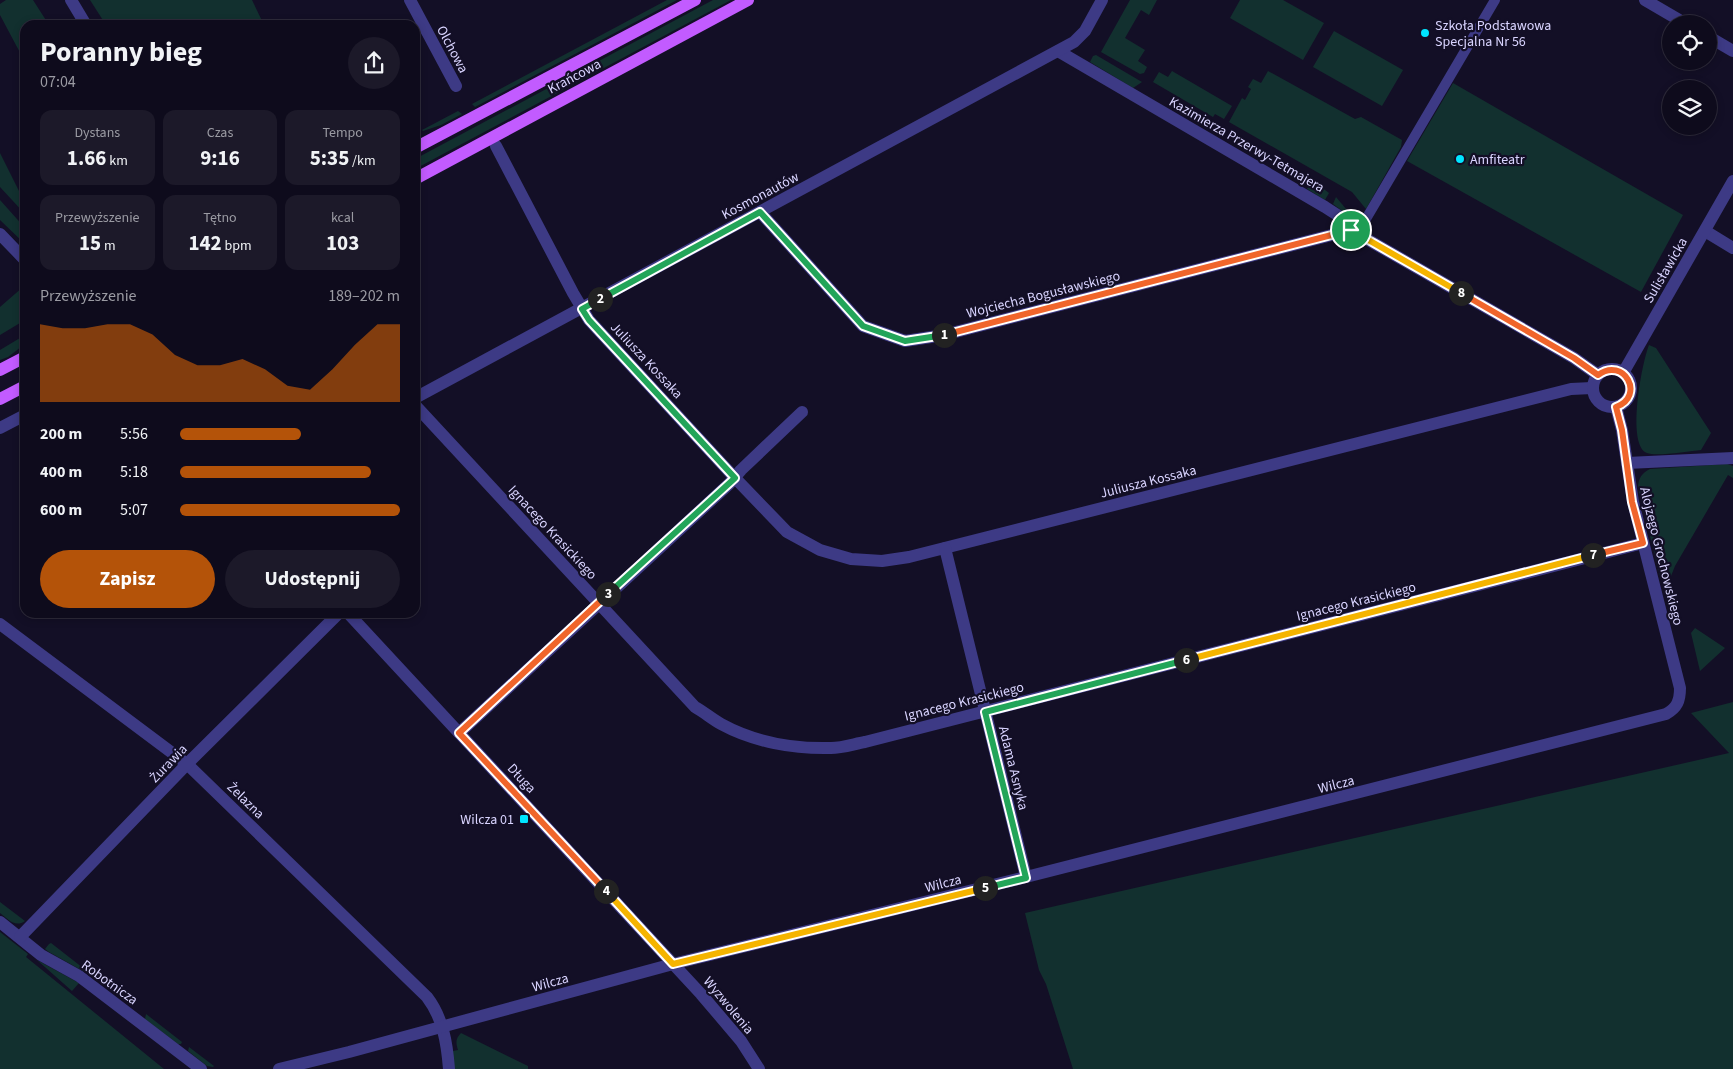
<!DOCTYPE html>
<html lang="pl">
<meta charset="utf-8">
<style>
:root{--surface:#0e0b1c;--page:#1c1929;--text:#f1f3f6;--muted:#9b9ba3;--line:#2e2b3b;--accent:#b45309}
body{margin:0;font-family:"Source Sans 3",sans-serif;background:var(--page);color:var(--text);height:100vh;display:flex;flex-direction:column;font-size:19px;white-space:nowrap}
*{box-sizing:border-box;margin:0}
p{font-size:16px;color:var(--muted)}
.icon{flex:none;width:28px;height:28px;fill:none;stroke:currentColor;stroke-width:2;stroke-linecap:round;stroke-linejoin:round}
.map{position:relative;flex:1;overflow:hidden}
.drawer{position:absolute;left:20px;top:20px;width:400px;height:598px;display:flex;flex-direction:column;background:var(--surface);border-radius:15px;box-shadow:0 2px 8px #0003,0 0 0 1px var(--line)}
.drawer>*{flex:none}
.tools{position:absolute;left:1662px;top:15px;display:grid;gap:10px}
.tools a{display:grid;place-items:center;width:55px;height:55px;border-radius:50%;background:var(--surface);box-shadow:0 2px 8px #0003,0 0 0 1px var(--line);font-size:25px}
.pin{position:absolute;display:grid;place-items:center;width:42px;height:42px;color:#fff;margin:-21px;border:2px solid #fff;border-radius:50%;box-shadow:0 1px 5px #0007}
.km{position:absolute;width:25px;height:25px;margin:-12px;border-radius:50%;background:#222;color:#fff;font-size:14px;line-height:25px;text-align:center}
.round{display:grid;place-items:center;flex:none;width:52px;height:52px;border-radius:26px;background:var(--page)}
.head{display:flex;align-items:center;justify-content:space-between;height:85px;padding:0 20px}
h1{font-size:28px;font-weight:700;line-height:38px}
.metrics{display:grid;grid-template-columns:repeat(3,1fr);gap:8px;height:85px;padding:5px 20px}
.metrics div{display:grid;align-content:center;border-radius:12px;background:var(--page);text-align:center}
.metrics b{font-size:21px;font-weight:700}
.metrics small{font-size:14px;font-weight:400}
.metrics p{font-size:14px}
.chart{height:140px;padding:10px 20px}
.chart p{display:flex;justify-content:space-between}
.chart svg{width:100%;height:90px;margin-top:5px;fill:var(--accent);opacity:.7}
.cta{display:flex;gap:10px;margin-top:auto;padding:10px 20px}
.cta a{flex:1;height:58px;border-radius:30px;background:var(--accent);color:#fff;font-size:20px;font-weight:700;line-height:58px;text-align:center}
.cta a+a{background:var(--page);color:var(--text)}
ul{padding:0 20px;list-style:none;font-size:16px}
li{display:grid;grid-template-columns:80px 60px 1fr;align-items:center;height:38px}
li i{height:12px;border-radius:6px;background:var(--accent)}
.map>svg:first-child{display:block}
.green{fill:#12302f}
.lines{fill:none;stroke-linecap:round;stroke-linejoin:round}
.pedestrian{stroke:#3d3a85;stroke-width:10}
.minor{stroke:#3d3a85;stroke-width:12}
.tertiary{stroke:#3d3a85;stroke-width:12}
.primary{stroke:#c25bff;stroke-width:12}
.split-1-casing{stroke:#fff;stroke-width:10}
.split-2-casing{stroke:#fff;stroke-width:10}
.split-3-casing{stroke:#fff;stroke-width:10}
.split-4-casing{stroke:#fff;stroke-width:10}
.split-5-casing{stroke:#fff;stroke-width:10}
.split-6-casing{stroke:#fff;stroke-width:10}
.split-7-casing{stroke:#fff;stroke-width:10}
.split-8-casing{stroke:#fff;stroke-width:10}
.split-9-casing{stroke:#fff;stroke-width:10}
.split-1{stroke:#f0652b;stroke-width:6}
.split-2{stroke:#22a559;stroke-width:6}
.split-3{stroke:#22a559;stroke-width:6}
.split-4{stroke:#f0652b;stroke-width:6}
.split-5{stroke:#f5b400;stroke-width:6}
.split-6{stroke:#22a559;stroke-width:6}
.split-7{stroke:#f5b400;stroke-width:6}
.split-8{stroke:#f0652b;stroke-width:6}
.split-9{stroke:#f5b400;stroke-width:6}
.poi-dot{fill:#00e5ff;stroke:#130f26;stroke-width:2}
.labels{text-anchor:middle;stroke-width:4.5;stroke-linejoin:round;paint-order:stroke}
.poi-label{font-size:14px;fill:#d9d4ff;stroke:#130f26;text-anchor:start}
.street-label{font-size:14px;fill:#d9d4ff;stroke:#130f26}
</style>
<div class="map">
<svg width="1733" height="1069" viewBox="0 0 1733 1069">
<rect width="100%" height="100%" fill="#130f26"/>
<g class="green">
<path d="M6,0H33L49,25H25V62L0,15V4Z"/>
<path d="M90,0H252L264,25H106Z"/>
<path d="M667,0H677L475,107L472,104Z"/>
<path d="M713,0H731L415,169V159Z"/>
<path d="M1130,0H1157L1149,15L1141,10L1125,38L1145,50L1138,61L1147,67L1144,73L1140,74L1101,52Z"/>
<path d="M1240,0H1283L1324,23L1303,60L1230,18Z"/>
<path d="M1334,31L1403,70L1382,106L1313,67Z"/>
<path d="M1096,55L1142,82L1133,88L1090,62L1093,56Z"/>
<path d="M1172,71L1232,106L1224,119L1215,114L1213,117L1153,82L1159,72L1168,77Z"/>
<path d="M1268,71L1355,119L1361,117L1402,140L1401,147L1366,209L1352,192L1229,122L1242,98L1245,100L1251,89L1248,87L1253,79L1261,83Z"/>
<path d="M1453,83L1683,215L1641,292L1407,161Z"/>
<path d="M458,111L462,114L441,125L423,131L422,130Z"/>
<path d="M0,153L25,203V214L0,187Z"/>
<path d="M1312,180L1329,193L1325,200L1307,189Z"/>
<path d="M1336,197L1357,222L1333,204Z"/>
<path d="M0,200L25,228V244L0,220Z"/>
<path d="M23,280L25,283V320L0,335V307L23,287L20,282Z"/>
<path d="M25,335V344L8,357L0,360V350Z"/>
<path d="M1649,345L1656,348L1711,433L1701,450C1689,451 1656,457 1647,453C1626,445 1642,362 1649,345Z"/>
<path d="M1727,464L1733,466V478L1728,475L1675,566L1671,576H1660L1638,488C1638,478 1642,473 1650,469Z"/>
<path d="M1695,628L1725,648L1700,671L1691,633Z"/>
<path d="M1733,702V1069H1073L1046,984L1039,970L1025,913L1729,753L1691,713Z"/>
<path d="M0,902L25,921C15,928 8,919 0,913Z"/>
<path d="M0,932L28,954L26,957L164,1069H0Z"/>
<path d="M51,943L92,975H90L49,952L45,949L49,944Z"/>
<path d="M37,960L79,983L72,991Z"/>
<path d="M146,1014L182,1042L181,1044H178L145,1019Z"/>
<path d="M461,1033L528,1066V1069H452L453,1051L458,1050C456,1043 455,1039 461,1033Z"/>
<path d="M189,1047L214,1066L213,1067L207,1066L188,1051Z"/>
</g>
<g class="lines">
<path class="pedestrian" d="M1363,224L1495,0"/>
<g class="minor">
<path d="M71,0L86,25"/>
<path d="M410,0L456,86"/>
<path d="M1645,0L1686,24"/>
<path d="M1709,37L1733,51"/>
<path d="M1058,51L1325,207L1342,218L1351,230L1574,358L1598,375"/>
<path d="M496,146L573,293L589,320L735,478L787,532L820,550L851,559L882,561L909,557L1571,389L1592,388"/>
<path d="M760,212L863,326L905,341L944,335L1351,230"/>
<path d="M1705,231L1733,248"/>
<path d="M0,234L25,260"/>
<circle cx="1612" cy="388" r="19"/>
<path d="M1623,373L1733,181"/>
<path d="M415,398L1074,42L1085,31L1102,0"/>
<path d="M415,405L695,707C704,712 712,719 721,724C754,742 794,749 831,748C842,748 854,744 865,742L1643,543"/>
<path d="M0,428L25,415"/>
<path d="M1627,463L1733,458"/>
<path d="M945,548L1026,877"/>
<path d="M0,624L187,764L427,997C443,1018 447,1043 449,1069"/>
<path d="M459,733L729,484L741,470L802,412"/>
<path d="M0,922L41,955L79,976L201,1069"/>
<path d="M20,937L187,764L340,612"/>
<path d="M279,1069L349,1052L673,964L1026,877L1666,714C1677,708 1680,701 1680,688L1633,502L1622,430L1616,407"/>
</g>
<path class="tertiary" d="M347,612L701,994L741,1041L759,1069"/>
<g class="primary">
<path d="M415,148L695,0"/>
<path d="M415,179L748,0"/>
<path d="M0,370L25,357"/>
<path d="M0,399L25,386"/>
</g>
</g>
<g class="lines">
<defs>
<path id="split-1" d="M944,335L1351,230"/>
<path id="split-2" d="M600,299L760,212L863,326L905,341L944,335"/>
<path id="split-3" d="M600,299L582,309L589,320L735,478L608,594"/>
<path id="split-4" d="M606,891L459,733L608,594"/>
<path id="split-5" d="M606,891L673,964L985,888"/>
<path id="split-6" d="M985,888L1026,878L985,712L1186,660"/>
<path id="split-7" d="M1186,660L1593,555"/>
<path id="split-8" d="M1461,293L1574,358L1598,375C1624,356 1646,396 1616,407L1622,430L1632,502L1643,543L1593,555"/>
<path id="split-9" d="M1351,230L1461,293"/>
</defs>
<use href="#split-1" class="split-1-casing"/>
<use href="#split-2" class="split-2-casing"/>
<use href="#split-3" class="split-3-casing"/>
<use href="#split-4" class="split-4-casing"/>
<use href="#split-5" class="split-5-casing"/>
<use href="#split-6" class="split-6-casing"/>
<use href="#split-7" class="split-7-casing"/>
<use href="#split-8" class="split-8-casing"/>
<use href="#split-9" class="split-9-casing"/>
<use href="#split-1" class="split-1"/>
<use href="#split-2" class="split-2"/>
<use href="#split-3" class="split-3"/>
<use href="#split-4" class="split-4"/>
<use href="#split-5" class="split-5"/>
<use href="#split-6" class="split-6"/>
<use href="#split-7" class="split-7"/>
<use href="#split-8" class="split-8"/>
<use href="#split-9" class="split-9"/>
</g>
<g class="poi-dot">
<circle cx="1425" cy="33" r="5"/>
<circle cx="1460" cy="159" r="5"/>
<rect x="519" y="814" width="10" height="10" rx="2.5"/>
</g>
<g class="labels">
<g class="poi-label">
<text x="1435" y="30">Szkoła Podstawowa<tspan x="1435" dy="16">Specjalna Nr 56</tspan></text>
<text x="1470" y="164">Amfiteatr</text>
<text x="514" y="824" text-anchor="end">Wilcza 01</text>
</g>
<g class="street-label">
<text transform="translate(453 49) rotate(62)" y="5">Olchowa</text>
<text transform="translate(574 76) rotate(-28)" y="5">Krańcowa</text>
<text transform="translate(1247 144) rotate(30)" y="5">Kazimierza Przerwy-Tetmajera</text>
<text transform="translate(760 195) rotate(-28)" y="5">Kosmonautów</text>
<text transform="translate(1665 270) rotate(-60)" y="5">Sulisławicka</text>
<text transform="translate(1043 294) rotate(-14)" y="5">Wojciecha Bogusławskiego</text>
<text transform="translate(647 360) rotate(47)" y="5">Juliusza Kossaka</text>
<text transform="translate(1148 481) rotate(-14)" y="5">Juliusza Kossaka</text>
<text transform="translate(553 532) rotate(47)" y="5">Ignacego Krasickiego</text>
<text transform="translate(1662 556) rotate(76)" y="5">Alojzego Grochowskiego</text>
<text transform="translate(1356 601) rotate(-14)" y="5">Ignacego Krasickiego</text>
<text transform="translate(964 701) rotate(-14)" y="5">Ignacego Krasickiego</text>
<text transform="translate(168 763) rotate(-46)" y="5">Żurawia</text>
<text transform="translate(1014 768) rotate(76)" y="5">Adama Asnyka</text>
<text transform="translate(522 778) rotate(47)" y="5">Długa</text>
<text transform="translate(1336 784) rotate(-14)" y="5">Wilcza</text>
<text transform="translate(246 800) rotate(44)" y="5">Żelazna</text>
<text transform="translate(943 883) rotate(-14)" y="5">Wilcza</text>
<text transform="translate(110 982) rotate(36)" y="5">Robotnicza</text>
<text transform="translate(550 982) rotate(-15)" y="5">Wilcza</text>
<text transform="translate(729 1005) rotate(50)" y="5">Wyzwolenia</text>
</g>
</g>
</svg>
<div class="tools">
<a><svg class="icon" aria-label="locate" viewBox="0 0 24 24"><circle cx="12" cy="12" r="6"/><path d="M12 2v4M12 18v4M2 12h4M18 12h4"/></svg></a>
<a><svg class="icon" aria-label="layers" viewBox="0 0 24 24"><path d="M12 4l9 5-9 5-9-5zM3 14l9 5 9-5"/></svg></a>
</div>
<div class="pin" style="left:1351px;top:230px;background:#1e9e55"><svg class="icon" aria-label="arrive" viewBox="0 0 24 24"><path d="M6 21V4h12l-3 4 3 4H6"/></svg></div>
<b class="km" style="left:944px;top:335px">1</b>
<b class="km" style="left:600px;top:299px">2</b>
<b class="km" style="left:608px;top:594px">3</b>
<b class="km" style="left:606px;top:891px">4</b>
<b class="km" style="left:985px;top:888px">5</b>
<b class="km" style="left:1186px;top:660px">6</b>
<b class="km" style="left:1593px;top:555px">7</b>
<b class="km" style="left:1461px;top:293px">8</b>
<section class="drawer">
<div class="head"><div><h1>Poranny bieg</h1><p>07:04</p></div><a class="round"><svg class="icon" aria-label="share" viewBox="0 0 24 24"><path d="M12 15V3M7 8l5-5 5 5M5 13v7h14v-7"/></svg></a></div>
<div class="metrics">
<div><p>Dystans</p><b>1.66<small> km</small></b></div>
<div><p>Czas</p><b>9:16</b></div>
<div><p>Tempo</p><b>5:35<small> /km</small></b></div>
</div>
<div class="metrics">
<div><p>Przewyższenie</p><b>15<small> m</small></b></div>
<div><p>Tętno</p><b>142<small> bpm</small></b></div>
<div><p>kcal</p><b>103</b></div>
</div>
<div class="chart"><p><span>Przewyższenie</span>189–202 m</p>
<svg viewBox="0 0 160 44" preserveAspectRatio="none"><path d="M0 44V6L10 8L20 8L30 6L40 6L50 11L60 21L70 26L80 26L90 23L100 28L110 36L120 38L130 28L140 16L150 6L160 6V44z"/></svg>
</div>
<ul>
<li><b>200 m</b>5:56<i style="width:55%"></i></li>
<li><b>400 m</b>5:18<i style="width:87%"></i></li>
<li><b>600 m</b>5:07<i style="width:100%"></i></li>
</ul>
<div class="cta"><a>Zapisz</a><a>Udostępnij</a></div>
</section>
</div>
